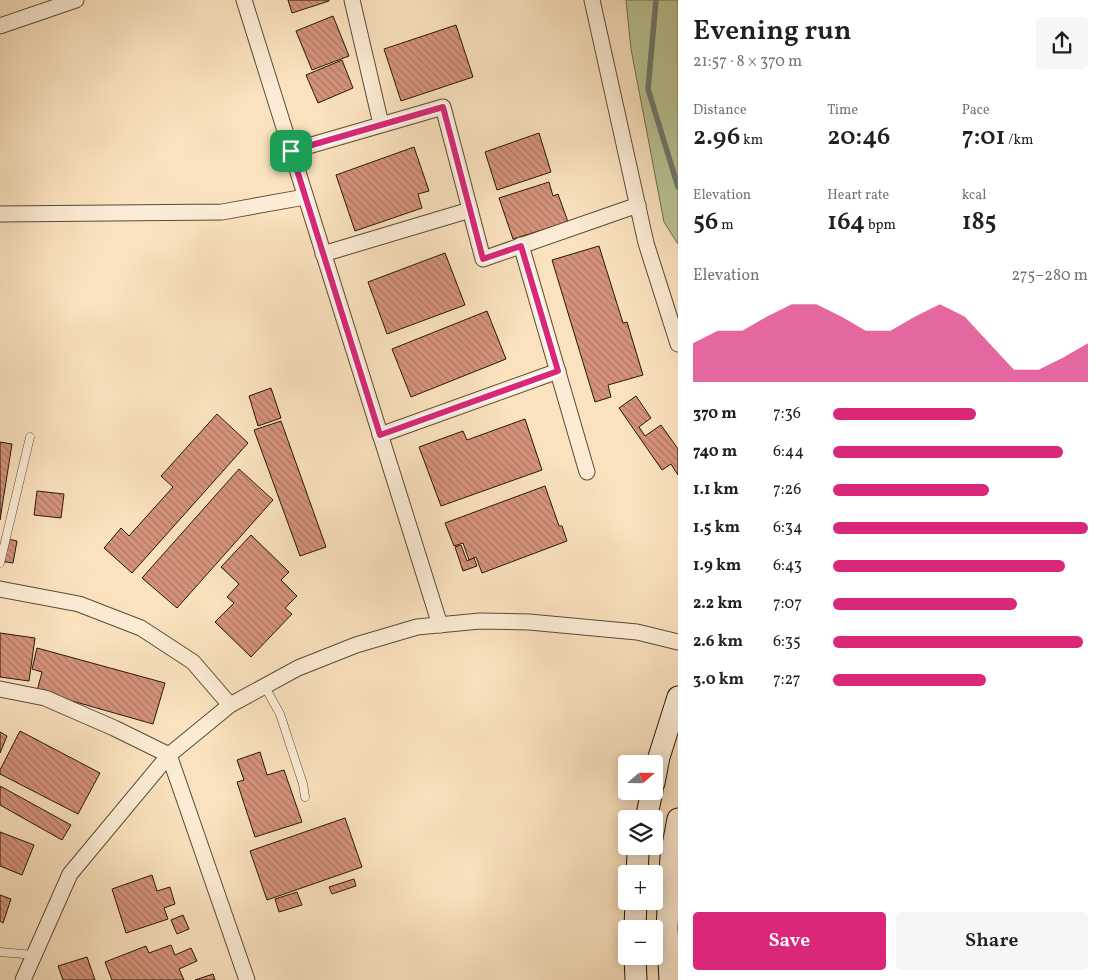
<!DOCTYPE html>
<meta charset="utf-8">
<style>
:root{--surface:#fff;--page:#f6f6f6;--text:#202124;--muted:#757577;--accent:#db2777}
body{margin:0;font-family:Vollkorn,serif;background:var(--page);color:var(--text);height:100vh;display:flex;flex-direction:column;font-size:19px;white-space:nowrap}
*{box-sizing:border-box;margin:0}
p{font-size:16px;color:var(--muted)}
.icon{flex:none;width:28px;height:28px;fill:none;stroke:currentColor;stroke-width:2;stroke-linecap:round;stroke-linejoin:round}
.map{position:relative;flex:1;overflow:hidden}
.panel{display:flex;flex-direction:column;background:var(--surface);width:425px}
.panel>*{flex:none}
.needle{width:32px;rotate:70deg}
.tools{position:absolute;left:618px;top:755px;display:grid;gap:10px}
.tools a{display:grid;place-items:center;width:45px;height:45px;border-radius:5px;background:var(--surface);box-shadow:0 2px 12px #0003;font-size:25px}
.pin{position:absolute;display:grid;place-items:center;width:42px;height:42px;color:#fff;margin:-21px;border-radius:10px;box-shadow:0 2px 8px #0006}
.round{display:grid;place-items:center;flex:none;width:52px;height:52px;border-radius:5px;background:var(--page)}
.overview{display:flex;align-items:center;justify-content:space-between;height:85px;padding:0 15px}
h1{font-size:28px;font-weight:600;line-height:38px}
.metrics{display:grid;grid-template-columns:repeat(3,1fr);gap:8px;height:85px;padding:5px 15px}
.metrics div{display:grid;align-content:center}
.metrics b{font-size:25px;font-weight:600}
.metrics small{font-size:14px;font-weight:400}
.metrics p{font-size:14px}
.chart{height:140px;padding:10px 15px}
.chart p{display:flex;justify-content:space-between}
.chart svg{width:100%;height:90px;margin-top:5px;fill:var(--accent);opacity:.7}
.action{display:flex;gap:10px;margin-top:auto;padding:10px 15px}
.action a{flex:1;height:58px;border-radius:5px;background:var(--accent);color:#fff;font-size:20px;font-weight:600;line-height:58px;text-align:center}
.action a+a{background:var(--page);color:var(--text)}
ul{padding:0 15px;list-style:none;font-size:16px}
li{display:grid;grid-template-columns:80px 60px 1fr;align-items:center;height:38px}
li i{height:12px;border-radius:6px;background:var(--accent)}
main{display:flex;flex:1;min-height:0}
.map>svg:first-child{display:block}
.green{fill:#bbc494;stroke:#706e4e}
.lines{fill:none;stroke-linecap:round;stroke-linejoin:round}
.stream{stroke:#6e7b70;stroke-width:5.5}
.building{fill:url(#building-back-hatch);stroke:#261809}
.lane-casing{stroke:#5b4a36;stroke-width:9}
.street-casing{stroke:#5b4a36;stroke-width:17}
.secondary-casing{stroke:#261809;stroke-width:23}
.lane{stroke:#fcecd5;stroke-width:8}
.street{stroke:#fcecd5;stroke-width:15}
.secondary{stroke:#fcecd5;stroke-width:21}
.route-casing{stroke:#fff;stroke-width:10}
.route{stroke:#db2777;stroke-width:6}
</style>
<main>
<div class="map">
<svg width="678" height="980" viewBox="0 0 678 980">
<defs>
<pattern id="building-back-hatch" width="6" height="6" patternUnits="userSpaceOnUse" patternTransform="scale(1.25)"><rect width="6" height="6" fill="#d6937b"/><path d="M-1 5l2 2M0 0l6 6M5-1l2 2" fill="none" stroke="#ad7763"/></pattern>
</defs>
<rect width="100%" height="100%" fill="#fae2be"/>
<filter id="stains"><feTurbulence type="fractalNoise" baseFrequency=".004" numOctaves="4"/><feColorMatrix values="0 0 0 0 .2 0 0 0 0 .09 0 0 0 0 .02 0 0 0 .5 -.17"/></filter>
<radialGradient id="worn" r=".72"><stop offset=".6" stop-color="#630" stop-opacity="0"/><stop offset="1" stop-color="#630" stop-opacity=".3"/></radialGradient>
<path class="green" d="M626,0H678V244L664,222L631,49Z"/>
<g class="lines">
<path class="stream" d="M656,0L648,89L678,187"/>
</g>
<g class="building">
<path d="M288,0H329V1L292,13Z"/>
<path d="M333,16L349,56L312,70L296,31Z"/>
<path d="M456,25L473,77L401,101L384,49Z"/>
<path d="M342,60L353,88L318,103L306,75Z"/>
<path d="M539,133L551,172L497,190L485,152Z"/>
<path d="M414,147L429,191L418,194L422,208L355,231L336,175Z"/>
<path d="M549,182L553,196L558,194L568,222L513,239L499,198Z"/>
<path d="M599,246L623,323L627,322L643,375L608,385L611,397L595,402L552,260Z"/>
<path d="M445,253L465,305L387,334L368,282Z"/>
<path d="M487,311L506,359L411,397L392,349Z"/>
<path d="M271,388L281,418L258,426L249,396Z"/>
<path d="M636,396L651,418L639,427L645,436L661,425L678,449V475L671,464L662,470L619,408Z"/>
<path d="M217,414L248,443L132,573L104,548L121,528L129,536L173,487L161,476Z"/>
<path d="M525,419L542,470L441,506L419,447L463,431L467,440Z"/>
<path d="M281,421L326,547L300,556L254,430Z"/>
<path d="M0,442L12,444L0,520Z"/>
<path d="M239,469L273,500L177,608L142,578Z"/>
<path d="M545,486L559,526H562L567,541L482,573L476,557L469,560L463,543L454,546L445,523Z"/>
<path d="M37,491L64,494L61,518L34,515Z"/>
<path d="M251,535L289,572L281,580L297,596L285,608L292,614L251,657L215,622L234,603L227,597L239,584L221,567Z"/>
<path d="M3,538L17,541L13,563L0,561Z"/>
<path d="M461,545L467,561L474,558L477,566L463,571L455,547Z"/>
<path d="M0,633L35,638L29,681L0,677Z"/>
<path d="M37,648L165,683L153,724L37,691L42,672L32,669Z"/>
<path d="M20,731L100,773L78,814L0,774V770Z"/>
<path d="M0,732L7,736L0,753Z"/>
<path d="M260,752L267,775L284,770L302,822L255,837L237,782L244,780L237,760Z"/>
<path d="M0,786L71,825L62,840L0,805Z"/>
<path d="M345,818L362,867L267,900L250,851Z"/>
<path d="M0,832L34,845L22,875L0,866Z"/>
<path d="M152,875L157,891L170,887L175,904L164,908L168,919L126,933L112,889Z"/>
<path d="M354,879L356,886L332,894L329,887Z"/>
<path d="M297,892L302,905L279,912L275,899Z"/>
<path d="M0,895L11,899L3,923L0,921Z"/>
<path d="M183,915L189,929L177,934L171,920Z"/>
<path d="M171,945L175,955L191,948L197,961L179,969L184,980H112L105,962L146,946L149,953Z"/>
<path d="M87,957L95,980H63L58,966Z"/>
<path d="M213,974L215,980H195Z"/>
</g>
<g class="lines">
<defs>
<g id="lane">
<path d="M0,563L30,437"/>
<path d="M265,687L280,714L303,784L305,797"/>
<path d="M0,952L34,955"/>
</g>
<g id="street">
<path d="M244,0L440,625"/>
<path d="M352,0L381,124"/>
<path d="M592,0L646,243L678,344"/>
<path d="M0,26L76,0"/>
<path d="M291,151L443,107L483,259L638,205"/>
<path d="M0,214L222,212L305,197"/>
<path d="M521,245L587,472"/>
<path d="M323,254L470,210"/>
<path d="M380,435L558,371"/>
<path d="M0,589L79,604L141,628L193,662L230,705"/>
<path d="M0,689L45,698L114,728L169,755L247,980"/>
<path d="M23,980L70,874L169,755L230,705L298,668L356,645L417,627L480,621L529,622L637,632L678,642"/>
</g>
<g id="secondary">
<path d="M654,783L659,757L678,697"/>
<path d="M646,819L652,791"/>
<path d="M637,874L638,854L640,846"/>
<path d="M635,929L636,901"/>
<path d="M635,956L636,980"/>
<path d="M670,980L667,928L671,856L678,819"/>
</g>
</defs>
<use href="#lane" class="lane-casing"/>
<use href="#street" class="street-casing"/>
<use href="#secondary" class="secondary-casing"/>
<use href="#lane" class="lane"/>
<use href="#street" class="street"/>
<use href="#secondary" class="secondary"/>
</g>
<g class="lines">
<defs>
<path id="route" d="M443,107L483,259L521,246L558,371L380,435L291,151Z"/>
</defs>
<use href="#route" class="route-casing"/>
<use href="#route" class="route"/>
</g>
<rect width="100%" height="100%" filter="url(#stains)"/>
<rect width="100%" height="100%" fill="url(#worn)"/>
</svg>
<div class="tools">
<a><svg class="needle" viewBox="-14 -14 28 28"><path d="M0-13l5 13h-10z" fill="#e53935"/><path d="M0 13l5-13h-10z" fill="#757577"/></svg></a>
<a><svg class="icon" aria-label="layers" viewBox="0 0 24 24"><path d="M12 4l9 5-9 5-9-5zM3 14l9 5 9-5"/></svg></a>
<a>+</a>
<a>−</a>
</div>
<div class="pin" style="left:291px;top:151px;background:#1e9e55"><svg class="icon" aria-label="arrive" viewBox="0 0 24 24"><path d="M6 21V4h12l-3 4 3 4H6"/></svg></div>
</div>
<section class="panel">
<div class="overview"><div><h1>Evening run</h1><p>21:57 · 8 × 370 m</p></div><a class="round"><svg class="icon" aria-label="share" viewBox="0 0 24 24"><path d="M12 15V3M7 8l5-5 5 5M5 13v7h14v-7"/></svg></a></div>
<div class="metrics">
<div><p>Distance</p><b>2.96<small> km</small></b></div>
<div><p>Time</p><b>20:46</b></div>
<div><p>Pace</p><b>7:01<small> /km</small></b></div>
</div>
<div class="metrics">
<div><p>Elevation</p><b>56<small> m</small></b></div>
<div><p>Heart rate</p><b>164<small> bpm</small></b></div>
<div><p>kcal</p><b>185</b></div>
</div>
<div class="chart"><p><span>Elevation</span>275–280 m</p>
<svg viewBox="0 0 160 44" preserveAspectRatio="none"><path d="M0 44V25L10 19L20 19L30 12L40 6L50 6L60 12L70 19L80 19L90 12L100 6L110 12L120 25L130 38L140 38L150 32L160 25V44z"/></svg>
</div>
<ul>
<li><b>370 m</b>7:36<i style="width:56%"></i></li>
<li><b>740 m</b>6:44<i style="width:90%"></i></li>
<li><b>1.1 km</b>7:26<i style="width:61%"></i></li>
<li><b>1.5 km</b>6:34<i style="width:100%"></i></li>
<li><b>1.9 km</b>6:43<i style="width:91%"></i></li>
<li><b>2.2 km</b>7:07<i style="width:72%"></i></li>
<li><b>2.6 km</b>6:35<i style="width:98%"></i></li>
<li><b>3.0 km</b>7:27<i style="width:60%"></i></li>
</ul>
<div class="action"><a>Save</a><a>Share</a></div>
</section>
</main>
